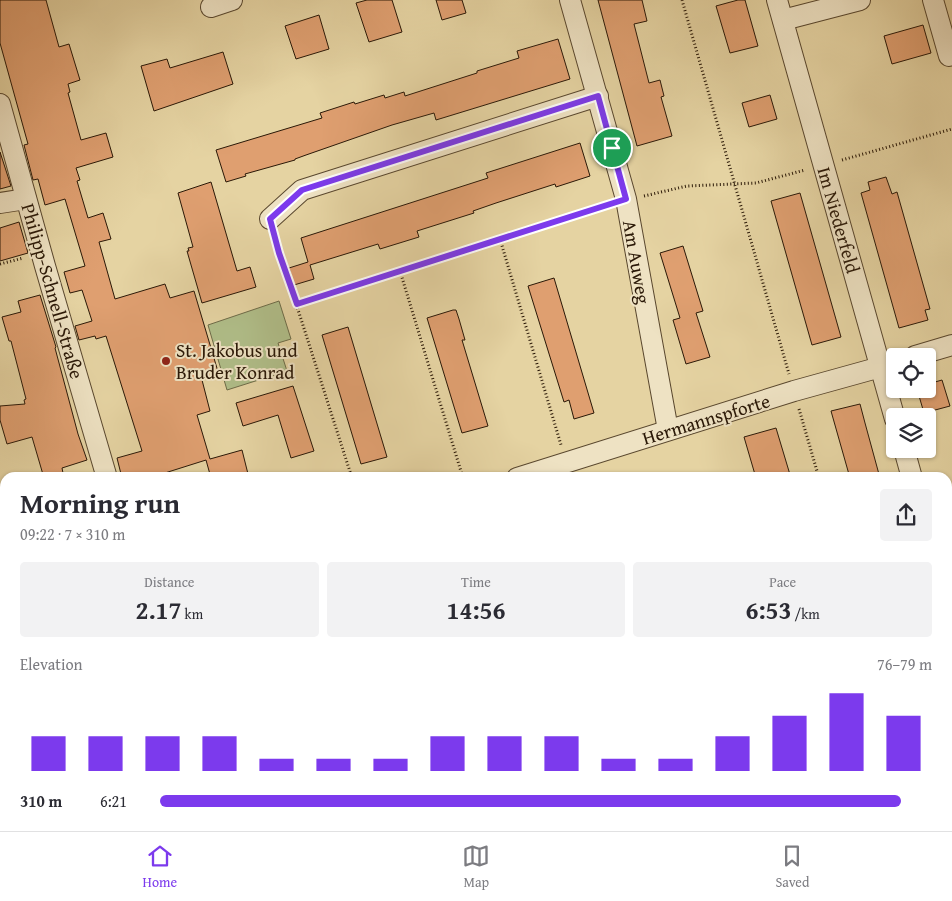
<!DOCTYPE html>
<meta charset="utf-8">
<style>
:root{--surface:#fff;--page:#f2f2f3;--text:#2b2b33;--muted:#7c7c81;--line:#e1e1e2;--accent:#7c3aed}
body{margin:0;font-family:"Gentium Book Plus",serif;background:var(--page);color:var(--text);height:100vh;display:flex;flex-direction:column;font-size:19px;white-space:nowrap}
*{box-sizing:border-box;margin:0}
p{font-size:16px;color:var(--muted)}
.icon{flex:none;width:28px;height:28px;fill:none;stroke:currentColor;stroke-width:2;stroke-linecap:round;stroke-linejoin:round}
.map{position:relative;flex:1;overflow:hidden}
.drawer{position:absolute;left:0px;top:472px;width:952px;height:359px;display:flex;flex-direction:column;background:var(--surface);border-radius:15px 15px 0 0;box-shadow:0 1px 4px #0004}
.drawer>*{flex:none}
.buttons{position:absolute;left:886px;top:348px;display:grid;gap:10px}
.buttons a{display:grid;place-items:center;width:50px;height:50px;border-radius:5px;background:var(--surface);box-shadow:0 1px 4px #0004;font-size:25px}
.pin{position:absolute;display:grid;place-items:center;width:42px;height:42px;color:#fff;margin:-21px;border:2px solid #fff;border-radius:50%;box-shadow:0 1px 5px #0007}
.round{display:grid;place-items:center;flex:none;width:52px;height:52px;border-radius:5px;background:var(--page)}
.headline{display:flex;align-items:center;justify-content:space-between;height:85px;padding:0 20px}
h1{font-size:28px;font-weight:700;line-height:38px}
.figures{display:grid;grid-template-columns:repeat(3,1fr);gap:8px;height:85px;padding:5px 20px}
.figures div{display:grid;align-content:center;border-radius:5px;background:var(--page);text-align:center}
.figures b{font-size:25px;font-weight:700}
.figures small{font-size:14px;font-weight:400}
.figures p{font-size:14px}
.chart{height:140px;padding:10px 20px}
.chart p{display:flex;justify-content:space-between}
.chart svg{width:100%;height:90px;margin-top:5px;stroke:var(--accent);stroke-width:6}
ul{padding:0 20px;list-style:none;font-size:16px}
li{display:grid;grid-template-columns:80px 60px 1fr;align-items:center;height:38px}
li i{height:12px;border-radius:6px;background:var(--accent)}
.dock{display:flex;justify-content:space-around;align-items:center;height:70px;border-top:1px solid var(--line);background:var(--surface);font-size:14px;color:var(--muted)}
.dock a{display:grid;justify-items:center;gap:2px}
.dock .active{color:var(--accent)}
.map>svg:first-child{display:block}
.green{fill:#b0be89;stroke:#6d6b48}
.building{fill:#df9f70;stroke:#2a1807}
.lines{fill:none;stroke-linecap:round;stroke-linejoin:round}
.minor-casing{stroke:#59472e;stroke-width:22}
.path{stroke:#2a1807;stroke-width:3;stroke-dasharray:1 2.5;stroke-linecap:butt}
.minor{stroke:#eee2c3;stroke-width:20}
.route-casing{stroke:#fff;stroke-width:10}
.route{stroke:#7c3aed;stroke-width:6}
.poi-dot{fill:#8f2418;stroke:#eee2c3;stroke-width:2}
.labels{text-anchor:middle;stroke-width:4;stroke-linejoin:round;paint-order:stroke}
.street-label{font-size:19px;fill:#2a1807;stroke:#eee2c3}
.poi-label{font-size:19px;fill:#2a1807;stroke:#eee2c3;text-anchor:start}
</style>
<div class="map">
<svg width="952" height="831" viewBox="0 0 952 831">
<rect width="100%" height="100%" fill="#e5d3a2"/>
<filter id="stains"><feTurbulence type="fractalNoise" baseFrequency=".004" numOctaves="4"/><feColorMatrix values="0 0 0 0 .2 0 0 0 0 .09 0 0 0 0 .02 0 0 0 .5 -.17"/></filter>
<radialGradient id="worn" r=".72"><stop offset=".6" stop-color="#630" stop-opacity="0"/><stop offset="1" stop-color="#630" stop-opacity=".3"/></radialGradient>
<path class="green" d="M279,301L291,339L278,343L287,371L227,390L208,325Z"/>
<g class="building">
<path d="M0,0H46L59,47L69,44L80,80L68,84L70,92L68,93L81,140L106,133L113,157L76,168L80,180L77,181L88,218L103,213L111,239L99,242L115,299L165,284L170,298L194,291L219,375L202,380L210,411L197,415L210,459L242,450L249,478H211L206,460L149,478H122L117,458L142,451L106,336L96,339L95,336L79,340L75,326L92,321L82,290L70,293L64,272L85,266L65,199L45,205L38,179L33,180L24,145L28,144L0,43Z"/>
<path d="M367,0H392L402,32L369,42L356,3Z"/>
<path d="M436,0H462L466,13L442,20Z"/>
<path d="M598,0H642L647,21L634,24L649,83L660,80L664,96L661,97L672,136L637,146Z"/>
<path d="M738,0H745L758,46L730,53L716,6Z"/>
<path d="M319,15L329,49L296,59L285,26Z"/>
<path d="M923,25L931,53L892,64L884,36Z"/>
<path d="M558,39L570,79L436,120L434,113L392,125L306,155L295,159V160L245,174L246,176L226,182L216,150L322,118L320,113L354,102L355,104L384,95L385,98L404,92L405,96L477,73V71L519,58L517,51Z"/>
<path d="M223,52L233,84L154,111L141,66L167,59L170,68Z"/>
<path d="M770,95L777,119L749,127L742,103Z"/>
<path d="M580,143L590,176L556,187L555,184L496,203L473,211L474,213L417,231L419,237L380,249L378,244L310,265L314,279L294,285L289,268L308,262L301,238L488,178L486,173Z"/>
<path d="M0,152L11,186L0,189Z"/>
<path d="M886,177L892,194L897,192L930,309L925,310L928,320L899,328L861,193L870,190L868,182Z"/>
<path d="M211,182L237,271L250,267L256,287L202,303L187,251H189L188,248L193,247L178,193Z"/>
<path d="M800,193L841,337L812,345L771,201Z"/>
<path d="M19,222L28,253L0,261V228Z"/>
<path d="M683,246L703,311L696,313L710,357L686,364L673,320L680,318L660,253Z"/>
<path d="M554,278L594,413L574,419L569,400L564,402L528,286Z"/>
<path d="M40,295L56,347L55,348L78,434L87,460L62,468L64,478H44L32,437L7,444L0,420V406L25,404L24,400L26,399L11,341H9L2,317L21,312L18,301Z"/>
<path d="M453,310H456L459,319L465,340H462L488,426L462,433L427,318Z"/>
<path d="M348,327L387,457L361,464L322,335Z"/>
<path d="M942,380L950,406L924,413L917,389H928V384Z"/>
<path d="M293,386L314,451L291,458L278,415L243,426L236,403Z"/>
<path d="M860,404L865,423L880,478H850L831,411Z"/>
<path d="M776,428L791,478H756L744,437Z"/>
</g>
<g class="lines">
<defs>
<g id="minor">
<path d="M570,0L626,199L668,430"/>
<path d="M777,0L895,419"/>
<path d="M933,0L949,56"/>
<path d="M211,7L232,0"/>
<path d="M783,20L860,0"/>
<path d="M0,104L45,266L107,478"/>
<path d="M0,203L26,199"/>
<path d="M270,219L302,190L598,96"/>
<path d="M915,356L952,345"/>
<path d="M904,449L912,478"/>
<path d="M517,478L794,391L895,363"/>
<path d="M948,564L952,563"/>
<path d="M948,600L952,617"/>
<path d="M0,630L5,629"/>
<path d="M207,826L208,831"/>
<path d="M358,826L360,831"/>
<path d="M436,826L437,831"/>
<path d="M740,831L756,826"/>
</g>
</defs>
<use href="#minor" class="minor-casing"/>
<g class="path">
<path d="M682,0L789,374"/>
<path d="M842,160L952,129"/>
<path d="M644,196L687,186L756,183L805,170"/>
<path d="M275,238L352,478"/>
<path d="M500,239L561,445"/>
<path d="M0,264L23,258"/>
<path d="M400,271L463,478"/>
<path d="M297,304L609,205"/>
<path d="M799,409L819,478"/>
<path d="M921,826L922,831"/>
</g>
<use href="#minor" class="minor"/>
</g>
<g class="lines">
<defs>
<path id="route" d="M598,96L626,199L297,304L279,253L270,219L302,190Z"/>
</defs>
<use href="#route" class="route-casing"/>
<use href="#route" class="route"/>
</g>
<circle class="poi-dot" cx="166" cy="361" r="5"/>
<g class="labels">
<g class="street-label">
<text transform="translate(839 220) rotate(74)" y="7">Im Niederfeld</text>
<text transform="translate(637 262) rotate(80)" y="7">Am Auweg</text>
<text transform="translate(53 291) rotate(74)" y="7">Philipp-Schnell-Straße</text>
<text transform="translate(706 419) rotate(-17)" y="7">Hermannspforte</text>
</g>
<g class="poi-label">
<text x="176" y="357">St. Jakobus und<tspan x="176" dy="22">Bruder Konrad</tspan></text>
</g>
</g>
<rect width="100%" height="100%" filter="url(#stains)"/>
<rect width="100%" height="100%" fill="url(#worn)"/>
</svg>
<div class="buttons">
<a><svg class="icon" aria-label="locate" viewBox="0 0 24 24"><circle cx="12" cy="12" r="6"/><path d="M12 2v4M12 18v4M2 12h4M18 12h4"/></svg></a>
<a><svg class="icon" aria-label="layers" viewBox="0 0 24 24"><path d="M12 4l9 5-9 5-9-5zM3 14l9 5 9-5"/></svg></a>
</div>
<div class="pin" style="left:612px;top:148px;background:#1e9e55"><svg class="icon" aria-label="arrive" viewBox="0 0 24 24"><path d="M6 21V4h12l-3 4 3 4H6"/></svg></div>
<section class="drawer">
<div class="headline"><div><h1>Morning run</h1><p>09:22 · 7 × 310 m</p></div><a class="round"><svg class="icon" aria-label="share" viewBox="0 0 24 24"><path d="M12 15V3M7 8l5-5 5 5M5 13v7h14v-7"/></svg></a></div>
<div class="figures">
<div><p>Distance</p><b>2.17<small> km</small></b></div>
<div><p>Time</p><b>14:56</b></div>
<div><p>Pace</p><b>6:53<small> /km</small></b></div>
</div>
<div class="chart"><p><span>Elevation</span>76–79 m</p>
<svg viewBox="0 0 160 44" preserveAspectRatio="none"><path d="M5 44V27M15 44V27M25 44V27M35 44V27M45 44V38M55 44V38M65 44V38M75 44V27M85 44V27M95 44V27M105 44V38M115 44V38M125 44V27M135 44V17M145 44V6M155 44V17"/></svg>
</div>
<ul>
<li><b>310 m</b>6:21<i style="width:96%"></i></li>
</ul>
</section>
</div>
<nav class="dock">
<a class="active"><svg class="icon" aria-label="home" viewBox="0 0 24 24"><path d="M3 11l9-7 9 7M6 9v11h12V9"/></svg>Home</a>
<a><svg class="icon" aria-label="map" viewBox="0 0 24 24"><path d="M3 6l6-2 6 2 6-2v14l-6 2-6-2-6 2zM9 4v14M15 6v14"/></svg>Map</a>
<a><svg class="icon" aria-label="saved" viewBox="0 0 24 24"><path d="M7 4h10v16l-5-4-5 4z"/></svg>Saved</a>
</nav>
